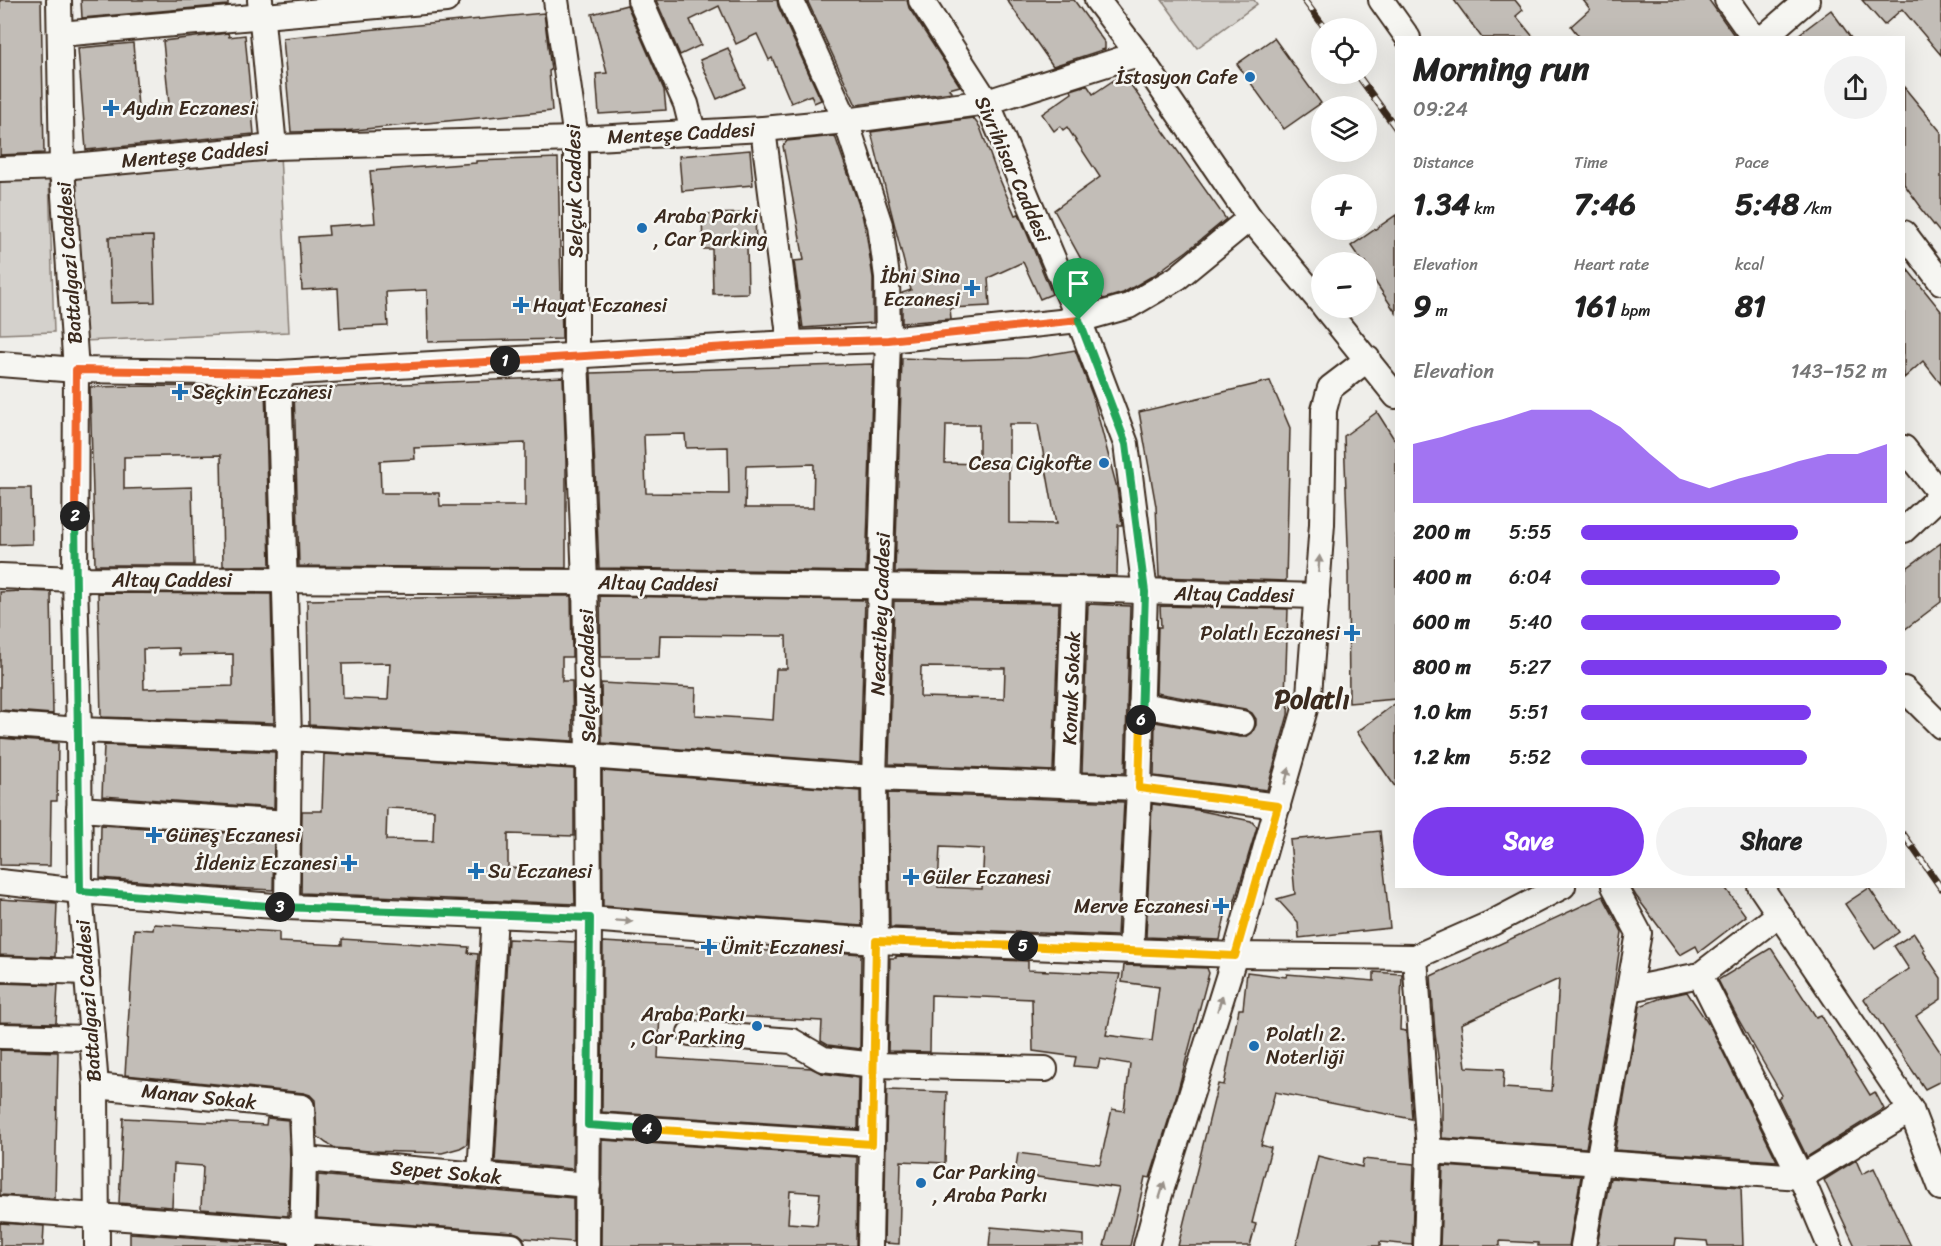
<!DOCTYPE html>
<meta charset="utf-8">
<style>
:root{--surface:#fff;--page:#f2f2f2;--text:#222;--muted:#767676;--accent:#7c3aed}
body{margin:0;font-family:Sriracha,sans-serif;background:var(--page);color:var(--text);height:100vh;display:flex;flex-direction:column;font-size:22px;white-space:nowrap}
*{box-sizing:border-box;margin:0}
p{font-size:20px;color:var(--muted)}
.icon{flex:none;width:33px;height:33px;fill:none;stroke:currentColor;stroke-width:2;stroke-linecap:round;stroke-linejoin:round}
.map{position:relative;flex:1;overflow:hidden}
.side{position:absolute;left:1395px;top:36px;width:510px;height:852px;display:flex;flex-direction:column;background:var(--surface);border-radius:0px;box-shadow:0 6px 24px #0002}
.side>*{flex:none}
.controls{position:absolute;left:1311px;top:18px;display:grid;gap:12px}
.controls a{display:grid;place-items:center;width:66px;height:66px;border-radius:50%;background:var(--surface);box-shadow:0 6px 24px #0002;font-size:30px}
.pin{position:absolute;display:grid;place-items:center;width:51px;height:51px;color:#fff;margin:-62px -26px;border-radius:50% 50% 50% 0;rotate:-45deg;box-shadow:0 0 6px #0007}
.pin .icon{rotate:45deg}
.km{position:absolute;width:30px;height:30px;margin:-15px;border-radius:50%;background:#222;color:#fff;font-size:16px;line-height:30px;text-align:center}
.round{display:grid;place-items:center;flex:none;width:63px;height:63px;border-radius:32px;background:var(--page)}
.overview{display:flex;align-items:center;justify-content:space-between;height:102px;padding:0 18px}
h1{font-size:33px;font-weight:700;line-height:45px}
.stats{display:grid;grid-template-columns:repeat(3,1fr);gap:9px;height:102px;padding:6px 18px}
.stats div{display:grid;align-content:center}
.stats b{font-size:30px;font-weight:700}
.stats small{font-size:16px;font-weight:400}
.stats p{font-size:16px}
.chart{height:168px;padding:12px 18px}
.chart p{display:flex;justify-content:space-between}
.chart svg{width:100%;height:108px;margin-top:6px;fill:var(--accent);opacity:.7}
.primary-button{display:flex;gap:12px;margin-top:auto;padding:12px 18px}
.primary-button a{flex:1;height:69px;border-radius:36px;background:var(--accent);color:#fff;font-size:24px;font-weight:700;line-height:69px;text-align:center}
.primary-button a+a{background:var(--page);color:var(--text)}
ul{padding:0 18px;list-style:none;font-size:20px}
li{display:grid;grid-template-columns:96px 72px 1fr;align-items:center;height:45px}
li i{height:15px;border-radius:8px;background:var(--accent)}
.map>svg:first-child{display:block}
.green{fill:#d4d1cc;stroke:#887e75;stroke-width:1.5}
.building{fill:#c2bdb7;stroke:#3b2a1e;stroke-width:1.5;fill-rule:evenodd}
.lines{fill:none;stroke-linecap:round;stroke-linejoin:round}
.minor-casing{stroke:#3b2a1e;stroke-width:28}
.minor{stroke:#f6f6f2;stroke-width:24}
.rail-casing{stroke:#3b2a1e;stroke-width:7}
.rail{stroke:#f6f6f2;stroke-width:4.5;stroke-dasharray:14;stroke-linecap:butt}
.oneway{fill:#989088}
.split-1-casing{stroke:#fff;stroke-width:12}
.split-2-casing{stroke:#fff;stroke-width:12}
.split-3-casing{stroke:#fff;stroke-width:12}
.split-4-casing{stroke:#fff;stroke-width:12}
.split-5-casing{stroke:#fff;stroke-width:12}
.split-6-casing{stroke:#fff;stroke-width:12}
.split-7-casing{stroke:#fff;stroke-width:12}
.split-1{stroke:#f0652b;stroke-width:8}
.split-2{stroke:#f0652b;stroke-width:8}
.split-3{stroke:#22a559;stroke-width:8}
.split-4{stroke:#22a559;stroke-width:8}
.split-5{stroke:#f5b400;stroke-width:8}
.split-6{stroke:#f5b400;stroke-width:8}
.split-7{stroke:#22a559;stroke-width:8}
.poi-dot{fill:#1f6fb2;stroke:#f6f6f2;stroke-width:2}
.labels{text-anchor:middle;stroke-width:5;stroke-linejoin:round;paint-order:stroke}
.poi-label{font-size:20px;fill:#3b2a1e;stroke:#f6f6f2;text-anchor:start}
.street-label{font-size:20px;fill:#3b2a1e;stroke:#f6f6f2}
.district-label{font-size:26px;font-weight:bold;fill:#3b2a1e;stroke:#f6f6f2}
</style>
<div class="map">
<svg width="1941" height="1246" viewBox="0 0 1941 1246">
<rect width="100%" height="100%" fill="#efeeea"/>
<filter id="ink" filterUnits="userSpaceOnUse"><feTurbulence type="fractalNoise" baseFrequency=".0167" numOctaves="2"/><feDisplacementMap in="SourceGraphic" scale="12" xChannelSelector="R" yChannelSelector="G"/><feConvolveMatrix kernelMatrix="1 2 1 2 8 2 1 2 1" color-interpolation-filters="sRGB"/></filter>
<g filter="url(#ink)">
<g class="green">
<path d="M1162,0H1254L1257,4L1197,48Z"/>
<path d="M280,154L289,332L83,341L74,169Z"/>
<path d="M49,178L54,332L0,334V180Z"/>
</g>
<g class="building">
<path d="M0,0H41L44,153L0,155Z"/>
<path d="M81,0H228V5L82,18Z"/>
<path d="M656,0H777L778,6L821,100L814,103L811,95L791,103L772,58L769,60L757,34L736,44L719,6L690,20L701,45L680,55Z"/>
<path d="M807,0H907L909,8L960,86L949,89L952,92L856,105Z"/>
<path d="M1007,0H1074L1105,43V49L1053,66Z"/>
<path d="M1454,0H1515L1523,10L1516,16L1534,38H1482Z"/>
<path d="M1583,0H1709L1736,38H1580L1571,26L1590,9Z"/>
<path d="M1862,0H1941V55L1902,9L1884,25Z"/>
<path d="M627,5L664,90L666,110L599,114L596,74L607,73L592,14Z"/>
<path d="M1831,10L1851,38H1794Z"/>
<path d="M544,13L551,70L549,71L552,111L344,131L291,132L283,38Z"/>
<path d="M228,33L229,37L245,35L254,134L86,150L78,48L133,43L138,107L169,104L163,41Z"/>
<path d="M1274,38L1321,103L1284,129L1237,64Z"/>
<path d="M728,48L745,87L717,99L700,60Z"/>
<path d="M1123,74L1226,219L1187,251L1154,275L1123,293L1103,299L1054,210L1100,177L1067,127L1063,130L1060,126L1054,131L1042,114L1072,93L1071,90L1087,85L1093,94Z"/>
<path d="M1904,87L1941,132V234L1920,208L1921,207L1904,184Z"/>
<path d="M973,118L980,127L995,168L1015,215L1019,214L1052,294L1040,299L1023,262L988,278L990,306L950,308L951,319L902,323V293L911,290L871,132Z"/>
<path d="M835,136L862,214L867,238L873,278V323L803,328L794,261L804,260L783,146L787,141Z"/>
<path d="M750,150L753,185L682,191L679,156Z"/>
<path d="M558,158L562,339L428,342L427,290L386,292L388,326L340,328L338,288L302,290L299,237L329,235L328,226L375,223L370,171L476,163V161Z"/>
<path d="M755,213L756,245L747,246L748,293L713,294L712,249H703L702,214Z"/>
<path d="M1396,215V313L1366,268V262H1362L1351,246Z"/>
<path d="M153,236L155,302L111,303L109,237Z"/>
<path d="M1904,265L1941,311V384L1923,361L1904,378Z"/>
<path d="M1075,350L1093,397L1117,488L1122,525H1118L1117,576L895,572L902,358L949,360L1028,358ZM1009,424H1038L1056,524L1009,523ZM946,425H979V464L945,463Z"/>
<path d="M873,364L866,572L599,568L591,373ZM685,434L686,448L728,447L729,494L646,493L644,435ZM814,464L813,508H745L746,466Z"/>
<path d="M563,377L566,463V568L299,566L294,389ZM525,443V506H440L439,493H381L380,461L415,459L414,448Z"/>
<path d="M1270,381L1290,428L1286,581L1159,577L1156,506L1139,412Z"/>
<path d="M151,386L265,387L270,566H223L221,455L124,457V489L192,487L194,565H95L90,387Z"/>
<path d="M1377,412L1396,442V699L1349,703L1348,572L1349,571L1344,436Z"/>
<path d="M0,488H31L32,544L0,545Z"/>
<path d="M1941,543V602L1904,630V570Z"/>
<path d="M25,591L51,592L53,714L0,710V592Z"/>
<path d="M98,593L271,594L274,723L101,717ZM179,648V655L233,654V686L144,689L143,649Z"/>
<path d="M536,596H571L572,657H562V681H572L573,741L309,725L307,600ZM390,663L388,700L343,698L342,664Z"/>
<path d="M600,596L865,600L860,763L602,743L601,683L696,688L695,715L773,720L776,669H787L786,636L660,635L659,657H601Z"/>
<path d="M894,601L1059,603L1053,771L889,764ZM921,667L1005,668L1004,699L920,697Z"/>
<path d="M1088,604L1130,606L1125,773L1082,772Z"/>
<path d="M1160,606L1288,609L1285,697H1289L1288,715L1267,790L1154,776L1155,722L1240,737H1246L1252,733L1256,725V719L1252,713L1245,709L1156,693L1158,627H1161Z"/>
<path d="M1396,703V788L1357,732Z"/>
<path d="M0,738L58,743L57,801H51L50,866L0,865Z"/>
<path d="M104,745L275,752L274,808L102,796Z"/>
<path d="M324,754L574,769V836L508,834V868L574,870L575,904L301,893L302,811H322ZM387,808L434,810L433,841L386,840Z"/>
<path d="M602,771L860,791L862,926L603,906Z"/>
<path d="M888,793L1124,802L1117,936L890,927ZM940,847L984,849L982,889L938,887Z"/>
<path d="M1152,804L1197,810L1251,821L1257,827L1233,907L1227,906L1220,940L1146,937Z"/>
<path d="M101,825L274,836L273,890L229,888L100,878Z"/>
<path d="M1380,831L1390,928L1299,938L1298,922L1277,899L1295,894L1290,840Z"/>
<path d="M1630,886H1724L1746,916L1699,952L1696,946L1680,955L1636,896Z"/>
<path d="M1869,888L1899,932L1875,949L1845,904Z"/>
<path d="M1603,896L1622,932L1612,1001L1586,1148L1442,1138V1086L1435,1034L1431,976ZM1559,979L1552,1091L1503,1088L1504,1069L1466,1067L1461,1024Z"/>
<path d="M0,899L57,903L55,957L0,955Z"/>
<path d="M154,924L279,932V942L342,945V939L469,947L468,953L478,954L467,1144L460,1148L442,1153L369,1151L335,1148L326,1143L317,1136L315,1100L310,1095L304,1093L125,1075L134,929L153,930Z"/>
<path d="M1914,933L1925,950L1923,951L1941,978V999L1916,1016L1941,1053V1081L1925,1089L1864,999L1909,969L1894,946Z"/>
<path d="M508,939L575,942L573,1169L495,1162Z"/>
<path d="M603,942L769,951V947L861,954L860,1049L828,1045L821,1041L822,1021L660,1012L658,1058L811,1068L821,1073L859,1078L858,1129L602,1112Z"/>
<path d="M1771,948L1816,1017L1821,1015L1870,1095L1875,1092L1884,1109L1807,1157L1778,1098L1782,1095L1737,1017L1718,980Z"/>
<path d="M896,956L1028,961V970L1120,974L1106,1035L1152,1041L1159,987L1122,982L1124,965L1207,968L1209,973L1178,1090L1150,1178L1145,1177L1130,1246H1104L1119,1188L1015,1174L1018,1153L1100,1164L1112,1109L1124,1111L1130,1064L1100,1059L1098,1068L1074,1066L1076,1057L1033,1051L1032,999L931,995L930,1052L888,1051L890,958H896Z"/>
<path d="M1247,972L1286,977L1287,974L1374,981V972L1402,974L1400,1030L1406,1031L1412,1119L1275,1092L1261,1145L1271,1148L1252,1223L1256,1224L1250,1246H1178L1218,1084L1224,1085L1239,1009H1243Z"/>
<path d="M0,983L58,985L56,1023L0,1022Z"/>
<path d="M1687,992L1711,1028L1777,1161L1615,1150L1640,1006L1664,997Z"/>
<path d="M0,1050L58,1052L55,1198L0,1195Z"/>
<path d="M887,1090L947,1092L945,1163L901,1161L899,1244L884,1243Z"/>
<path d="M123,1118L266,1125L267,1118L288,1120L290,1159L288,1216L201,1209L203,1166L174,1164L172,1207L119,1203Z"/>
<path d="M602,1140L857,1157L856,1246H601ZM790,1191L820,1193L817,1225L788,1223Z"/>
<path d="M1318,1156L1362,1167L1363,1159L1414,1164L1412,1245L1380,1242V1246H1296Z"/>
<path d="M1856,1160L1862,1174L1874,1168L1911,1246H1855L1824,1180Z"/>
<path d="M1443,1166L1581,1176L1569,1246H1538V1243L1500,1241V1246H1440Z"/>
<path d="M318,1175L573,1198V1242L524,1238L519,1234L513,1232L317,1218Z"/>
<path d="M1610,1178L1741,1187L1743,1246H1708L1707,1241L1676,1239L1675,1246H1597Z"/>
<path d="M0,1223L44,1226L43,1246H0Z"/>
<path d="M991,1227L1084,1235V1246H989Z"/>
<path d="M130,1233L288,1244V1246H130Z"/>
</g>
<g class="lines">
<defs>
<g id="minor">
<path d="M59,0L62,167L76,370L75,579L79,730L80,891L96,1086L97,1246"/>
<path d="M260,0L274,147"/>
<path d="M556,0L576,139V357L585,582L588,756L589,919L587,1246"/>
<path d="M640,0L686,104L693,132"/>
<path d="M791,0L846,121L880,225L887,277L888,340L874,778L876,941L870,1246"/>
<path d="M921,0L987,102L1079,320L1126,444L1145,592L1139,788L1131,950"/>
<path d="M1097,0L1138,54L1250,218L1322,304"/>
<path d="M1381,0L1408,38"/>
<path d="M1727,0L1754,38"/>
<path d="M60,34L446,0"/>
<path d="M1763,38L1807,0"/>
<path d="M763,129L790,343"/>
<path d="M0,169L62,167L274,147L576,139L763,129L846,121L987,102L1138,54"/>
<path d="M1904,233L1941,282"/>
<path d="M1325,308L1396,396"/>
<path d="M0,364L76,370L279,373L790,343L888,340L1079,320L1129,306L1177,278L1250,218"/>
<path d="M279,373L289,738L287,907"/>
<path d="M1904,448L1941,495"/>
<path d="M1904,530L1941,495"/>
<path d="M0,576L75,579L585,582L1074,589L1317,596"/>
<path d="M1904,689L1941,726"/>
<path d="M1141,705L1242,723"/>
<path d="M0,724L79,730L289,738L588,756L874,778L1139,788L1278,806"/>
<path d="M1067,786L1074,589"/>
<path d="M79,809L288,823"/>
<path d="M0,882L80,891L287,907L589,919L876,941L1235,955L1415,957L1492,923L1563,886"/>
<path d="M1760,886L1911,1110L1941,1188"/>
<path d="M1415,957L1429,1151L1426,1246"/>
<path d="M0,969L87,972"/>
<path d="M1700,975L1801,1177L1830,1246"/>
<path d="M1630,989L1700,975L1778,915"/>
<path d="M690,1033L792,1041L823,1059L874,1065L1045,1069"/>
<path d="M0,1036L92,1038"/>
<path d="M96,1086L302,1107L304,1159L302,1245"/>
<path d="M588,1125L872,1144"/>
<path d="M1429,1151L1801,1177L1911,1110"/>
<path d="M304,1159L588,1185"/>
<path d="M480,1175L495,915"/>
<path d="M0,1209L512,1246"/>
<path d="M1146,1246L1160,1194L1235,955L1309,695L1322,524L1324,410L1330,388L1368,359"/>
<path d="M1583,1246L1639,933L1614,886"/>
</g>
</defs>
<use href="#minor" class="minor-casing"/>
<use href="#minor" class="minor"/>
<defs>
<g id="rail">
<path d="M1304,0L1325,28"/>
<path d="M1357,74L1396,128"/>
<path d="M1904,835L1941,888"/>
</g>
</defs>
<use href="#rail" class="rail-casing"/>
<use href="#rail" class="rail"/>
</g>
<defs><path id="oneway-solid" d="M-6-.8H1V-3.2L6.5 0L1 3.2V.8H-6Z" transform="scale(1.5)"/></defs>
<g class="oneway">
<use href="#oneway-solid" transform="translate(1319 564) rotate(-86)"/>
<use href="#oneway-solid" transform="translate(1287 776) rotate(-74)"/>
<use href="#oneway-solid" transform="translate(624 921) rotate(4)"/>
<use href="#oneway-solid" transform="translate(1220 1003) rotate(-73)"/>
<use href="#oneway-solid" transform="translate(1162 1190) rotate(-73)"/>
</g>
</g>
<g class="lines" filter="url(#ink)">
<defs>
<path id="split-1" d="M505,361L790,343L888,340L1079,320"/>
<path id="split-2" d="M75,516L76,370L279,373L505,361"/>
<path id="split-3" d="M75,516L80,891L280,907"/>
<path id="split-4" d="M280,907L590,918L588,1125L647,1129"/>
<path id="split-5" d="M647,1129L872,1144L876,941L1023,946"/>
<path id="split-6" d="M1023,946L1235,956L1278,806L1139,788L1141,720"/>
<path id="split-7" d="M1079,320L1126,444L1145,592L1141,720"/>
</defs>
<use href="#split-1" class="split-1-casing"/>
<use href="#split-2" class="split-2-casing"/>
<use href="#split-3" class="split-3-casing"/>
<use href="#split-4" class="split-4-casing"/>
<use href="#split-5" class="split-5-casing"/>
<use href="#split-6" class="split-6-casing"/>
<use href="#split-7" class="split-7-casing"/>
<use href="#split-1" class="split-1"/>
<use href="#split-2" class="split-2"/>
<use href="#split-3" class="split-3"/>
<use href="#split-4" class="split-4"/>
<use href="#split-5" class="split-5"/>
<use href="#split-6" class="split-6"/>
<use href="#split-7" class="split-7"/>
</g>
<g class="poi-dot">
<circle cx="1250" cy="77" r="6"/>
<path d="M108 99h6v6h6v6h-6v6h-6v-6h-6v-6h6z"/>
<circle cx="642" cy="228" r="6"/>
<path d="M969 279h6v6h6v6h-6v6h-6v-6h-6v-6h6z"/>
<path d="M518 296h6v6h6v6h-6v6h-6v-6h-6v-6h6z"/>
<path d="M177 383h6v6h6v6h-6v6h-6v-6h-6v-6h6z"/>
<circle cx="1104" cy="463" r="6"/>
<path d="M1349 624h6v6h6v6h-6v6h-6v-6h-6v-6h6z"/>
<path d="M151 826h6v6h6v6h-6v6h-6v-6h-6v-6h6z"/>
<path d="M346 854h6v6h6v6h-6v6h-6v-6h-6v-6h6z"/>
<path d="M473 862h6v6h6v6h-6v6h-6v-6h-6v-6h6z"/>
<path d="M908 868h6v6h6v6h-6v6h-6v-6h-6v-6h6z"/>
<path d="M1218 897h6v6h6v6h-6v6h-6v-6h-6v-6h6z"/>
<path d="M706 938h6v6h6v6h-6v6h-6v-6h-6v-6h6z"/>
<circle cx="757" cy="1026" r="6"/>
<circle cx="1254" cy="1046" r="6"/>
<circle cx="921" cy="1183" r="6"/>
</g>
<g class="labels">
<g class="poi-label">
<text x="1238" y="84" text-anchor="end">İstasyon Cafe</text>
<text x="123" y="115">Aydın Eczanesi</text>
<text x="654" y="223">Araba Parki<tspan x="654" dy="23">, Car Parking</tspan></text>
<text x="960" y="283" text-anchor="end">İbni Sina<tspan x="960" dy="23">Eczanesi</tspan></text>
<text x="533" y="312">Hayat Eczanesi</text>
<text x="192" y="399">Seçkin Eczanesi</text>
<text x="1092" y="470" text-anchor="end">Cesa Cigkofte</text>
<text x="1340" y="640" text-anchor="end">Polatlı Eczanesi</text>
<text x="166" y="842">Güneş Eczanesi</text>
<text x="337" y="870" text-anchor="end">İldeniz Eczanesi</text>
<text x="488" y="878">Su Eczanesi</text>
<text x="923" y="884">Güler Eczanesi</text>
<text x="1209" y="913" text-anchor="end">Merve Eczanesi</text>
<text x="721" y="954">Ümit Eczanesi</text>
<text x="745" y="1021" text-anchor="end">Araba Parkı<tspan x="745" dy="23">, Car Parking</tspan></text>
<text x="1266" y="1041">Polatlı 2.<tspan x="1266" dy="23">Noterliği</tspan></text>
<text x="933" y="1179">Car Parking<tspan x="933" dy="23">, Araba Parkı</tspan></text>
</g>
<g class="street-label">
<text transform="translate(681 133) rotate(-3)" y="7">Menteşe Caddesi</text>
<text transform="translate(195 154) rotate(-5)" y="7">Menteşe Caddesi</text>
<text transform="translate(1013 169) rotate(66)" y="7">Sivrihisar Caddesi</text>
<text transform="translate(574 191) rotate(-91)" y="7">Selçuk Caddesi</text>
<text transform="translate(69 263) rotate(-94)" y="7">Battalgazi Caddesi</text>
<text x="172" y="587">Altay Caddesi</text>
<text transform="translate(658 583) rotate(1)" y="7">Altay Caddesi</text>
<text transform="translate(1234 594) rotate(1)" y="7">Altay Caddesi</text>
<text transform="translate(880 614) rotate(-88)" y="7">Necatibey Caddesi</text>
<text transform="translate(587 676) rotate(-91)" y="7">Selçuk Caddesi</text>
<text transform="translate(1071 688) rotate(-88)" y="7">Konuk Sokak</text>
<text transform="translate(88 1001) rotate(-94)" y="7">Battalgazi Caddesi</text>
<text transform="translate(199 1096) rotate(6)" y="7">Manav Sokak</text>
<text transform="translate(446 1172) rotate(5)" y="7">Sepet Sokak</text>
</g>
<g class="district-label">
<text x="1312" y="708">Polatlı</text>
</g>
</g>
</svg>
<div class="controls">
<a><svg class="icon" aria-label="locate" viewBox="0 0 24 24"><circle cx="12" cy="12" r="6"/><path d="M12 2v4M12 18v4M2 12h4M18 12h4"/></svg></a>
<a><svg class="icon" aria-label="layers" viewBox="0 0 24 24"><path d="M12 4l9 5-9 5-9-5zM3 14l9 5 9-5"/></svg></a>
<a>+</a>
<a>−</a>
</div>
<div class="pin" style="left:1079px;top:320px;background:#1e9e55"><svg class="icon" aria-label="arrive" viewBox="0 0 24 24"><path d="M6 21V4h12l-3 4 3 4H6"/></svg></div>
<b class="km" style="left:505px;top:361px">1</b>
<b class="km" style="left:75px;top:516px">2</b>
<b class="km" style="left:280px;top:907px">3</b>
<b class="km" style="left:647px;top:1129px">4</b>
<b class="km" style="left:1023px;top:946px">5</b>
<b class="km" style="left:1141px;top:720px">6</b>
<section class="side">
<div class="overview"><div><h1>Morning run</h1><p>09:24</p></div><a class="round"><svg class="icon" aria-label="share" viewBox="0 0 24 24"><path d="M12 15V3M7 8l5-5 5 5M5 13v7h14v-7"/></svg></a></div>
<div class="stats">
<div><p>Distance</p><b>1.34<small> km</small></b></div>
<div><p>Time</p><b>7:46</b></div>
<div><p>Pace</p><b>5:48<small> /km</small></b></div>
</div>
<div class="stats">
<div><p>Elevation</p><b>9<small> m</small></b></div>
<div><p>Heart rate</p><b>161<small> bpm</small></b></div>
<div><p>kcal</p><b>81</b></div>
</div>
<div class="chart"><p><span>Elevation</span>143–152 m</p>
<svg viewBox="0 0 160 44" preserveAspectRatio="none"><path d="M0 44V20L10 17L20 13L30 10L40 6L50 6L60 6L70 13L80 24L90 34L100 38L110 34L120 31L130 27L140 24L150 24L160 20V44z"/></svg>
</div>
<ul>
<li><b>200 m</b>5:55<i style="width:71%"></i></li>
<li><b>400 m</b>6:04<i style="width:65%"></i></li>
<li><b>600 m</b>5:40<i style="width:85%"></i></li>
<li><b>800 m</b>5:27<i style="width:100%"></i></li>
<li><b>1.0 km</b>5:51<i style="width:75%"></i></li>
<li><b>1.2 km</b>5:52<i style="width:74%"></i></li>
</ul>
<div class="primary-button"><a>Save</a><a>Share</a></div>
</section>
</div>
